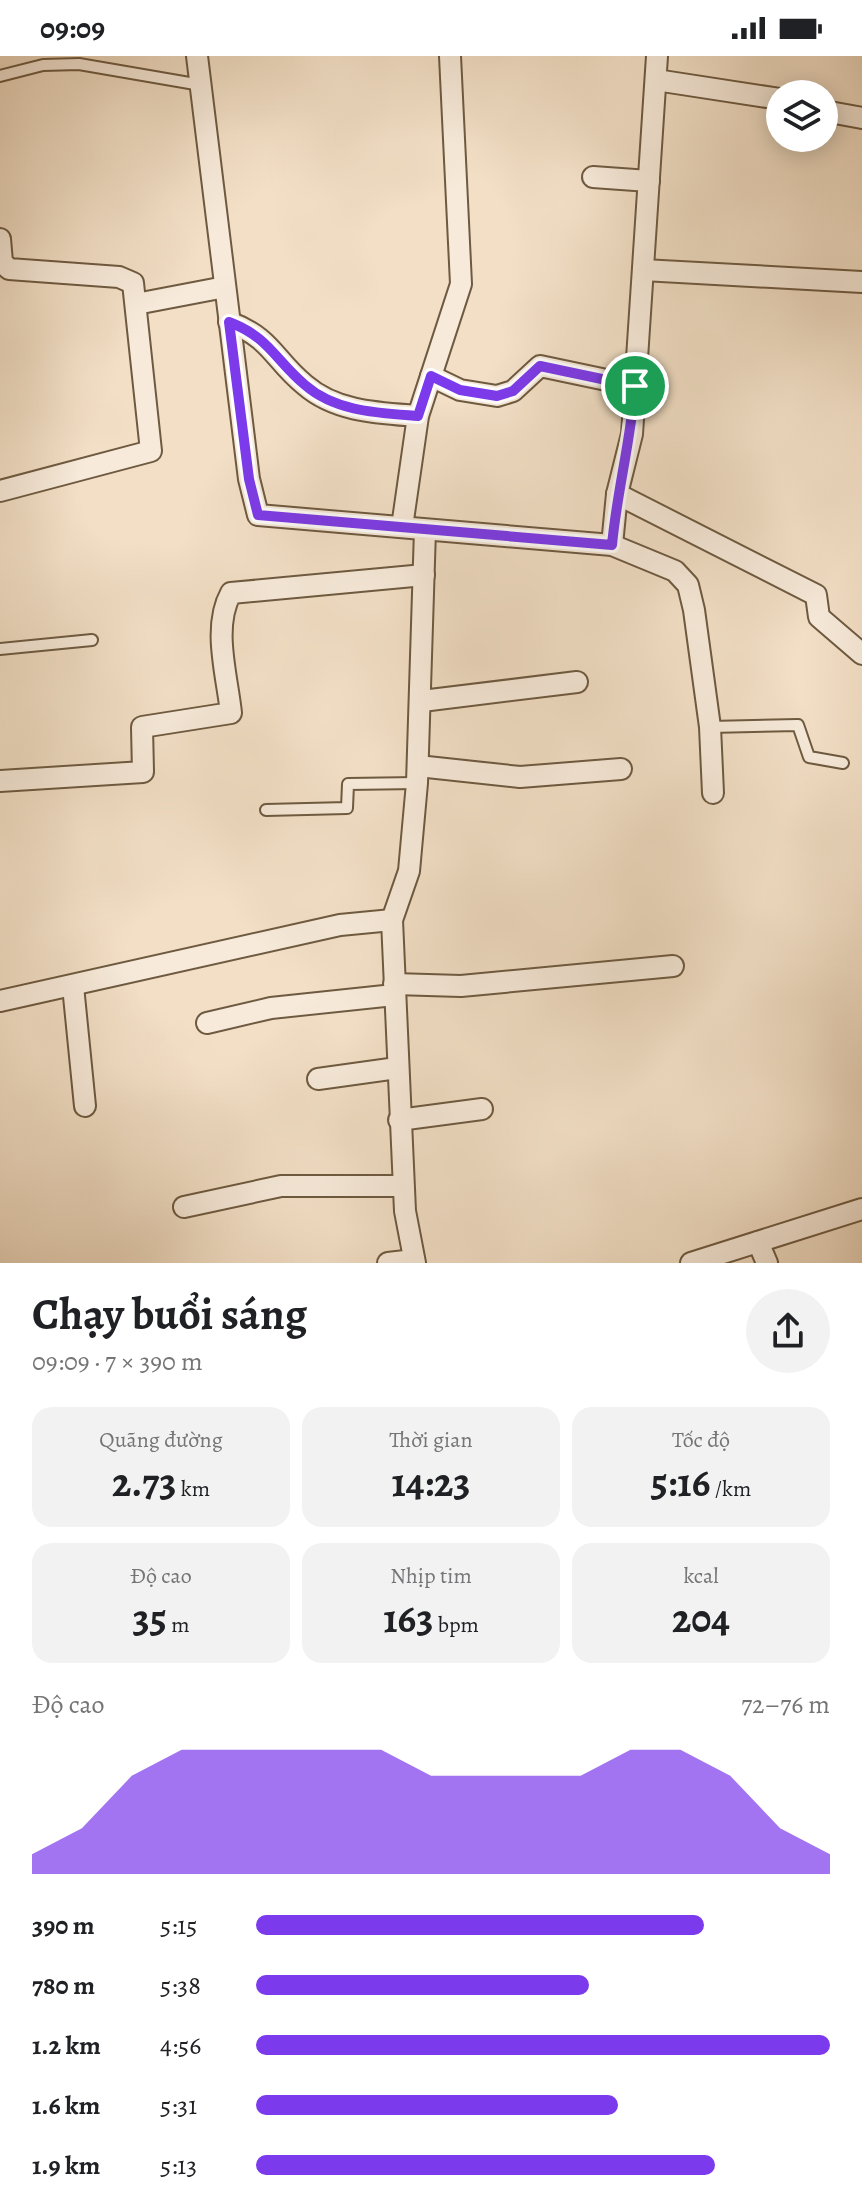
<!DOCTYPE html>
<html lang="vi">
<meta charset="utf-8">
<style>
:root{--surface:#fff;--page:#f2f2f2;--text:#202124;--muted:#757577;--accent:#7c3aed}
body{margin:0;font-family:Alegreya,serif;background:var(--page);color:var(--text);height:100vh;display:flex;flex-direction:column;font-size:30px;white-space:nowrap}
*{box-sizing:border-box;margin:0}
p{font-size:26px;color:var(--muted)}
.icon{flex:none;width:44px;height:44px;fill:none;stroke:currentColor;stroke-width:2;stroke-linecap:round;stroke-linejoin:round}
.map{position:relative;height:1207px;overflow:hidden}
.details{display:flex;flex-direction:column;background:var(--surface);flex:1}
.details>*{flex:none}
.fabs{position:absolute;left:766px;top:24px;display:grid;gap:16px}
.fabs a{display:grid;place-items:center;width:72px;height:72px;border-radius:50%;background:var(--surface);box-shadow:0 4px 20px #0003;font-size:40px}
.pin{position:absolute;display:grid;place-items:center;width:68px;height:68px;color:#fff;margin:-34px;border:4px solid #fff;border-radius:50%;box-shadow:0 2px 8px #0007}
.round{display:grid;place-items:center;flex:none;width:84px;height:84px;border-radius:42px;background:var(--page)}
.headline{display:flex;align-items:center;justify-content:space-between;height:136px;padding:0 32px}
h1{font-size:44px;font-weight:700;line-height:60px}
.figures{display:grid;grid-template-columns:repeat(3,1fr);gap:12px;height:136px;padding:8px 32px}
.figures div{display:grid;align-content:center;border-radius:20px;background:var(--page);text-align:center}
.figures b{font-size:40px;font-weight:700}
.figures small{font-size:22px;font-weight:400}
.figures p{font-size:22px}
.chart{height:224px;padding:16px 32px}
.chart p{display:flex;justify-content:space-between}
.chart svg{width:100%;height:144px;margin-top:8px;fill:var(--accent);opacity:.7}
ul{padding:0 32px;list-style:none;font-size:26px}
li{display:grid;grid-template-columns:128px 96px 1fr;align-items:center;height:60px}
li i{height:20px;border-radius:10px;background:var(--accent)}
.status{display:flex;justify-content:space-between;align-items:center;height:56px;padding:0 40px;background:var(--surface);direction:ltr}
.status svg{height:22px;fill:currentColor}
.map>svg:first-child{display:block}
.lines{fill:none;stroke-linecap:round;stroke-linejoin:round}
.lane-casing{stroke:#6e5a40;stroke-width:14}
.street-casing{stroke:#6e5a40;stroke-width:24}
.lane{stroke:#f7eada;stroke-width:10}
.street{stroke:#f7eada;stroke-width:20}
.route-casing{stroke:#fff;stroke-width:16}
.route{stroke:#7c3aed;stroke-width:10}
</style>
<div class="status"><b>09:09</b><svg viewBox="0 0 49 12"><path d="M0 12V9h3v3zM5 12V6h3v6zM10 12V3h3v9zM15 12V0h3v12zM26 1h20v11H26zM47 4h2v5h-2z"/></svg></div>
<div class="map">
<svg width="862" height="1207" viewBox="0 0 862 1207">
<rect width="100%" height="100%" fill="#f2dfc6"/>
<filter id="stains"><feTurbulence type="fractalNoise" baseFrequency=".0025" numOctaves="4"/><feColorMatrix values="0 0 0 0 .2 0 0 0 0 .09 0 0 0 0 .02 0 0 0 .5 -.17"/></filter>
<radialGradient id="worn" r=".72"><stop offset=".6" stop-color="#630" stop-opacity="0"/><stop offset="1" stop-color="#630" stop-opacity=".3"/></radialGradient>
<g class="lines">
<defs>
<g id="lane">
<path d="M0,20L43,9L79,8L201,29"/>
<path d="M0,593L92,584"/>
<path d="M710,671L798,669L809,701L843,707"/>
<path d="M266,754L347,752L348,728L417,727"/>
</g>
<g id="street">
<path d="M197,0L249,423L258,459L612,489L675,515L688,529L694,554L710,671L713,737"/>
<path d="M656,24L780,43"/>
<path d="M824,55L862,62"/>
<path d="M593,121L649,125"/>
<path d="M0,183L2,206L9,213L119,221L133,227L151,395L0,435"/>
<path d="M643,214L862,226"/>
<path d="M136,248L225,231"/>
<path d="M229,266C272,282 274,304 305,329C336,356 379,357 418,360"/>
<path d="M431,320L460,334L497,340L513,335L540,310L635,330"/>
<path d="M617,438L816,539L819,561L862,598"/>
<path d="M402,471L418,360L461,228L450,0"/>
<path d="M612,489L617,438L632,378L657,0"/>
<path d="M422,645L577,626"/>
<path d="M418,710L520,721L621,713"/>
<path d="M0,725L143,716L142,671L231,657C227,619 212,571 231,537L424,519"/>
<path d="M394,928L461,930L673,910"/>
<path d="M73,930L85,1050"/>
<path d="M0,945L340,869L392,864"/>
<path d="M207,967L271,952L394,939"/>
<path d="M318,1023L397,1012"/>
<path d="M399,1064L482,1053"/>
<path d="M184,1151L281,1130H403"/>
<path d="M758,1186L767,1207"/>
<path d="M388,1207L414,1204"/>
<path d="M415,1207L405,1155L392,864L409,815L417,727L425,474"/>
<path d="M691,1207L862,1153"/>
</g>
</defs>
<use href="#lane" class="lane-casing"/>
<use href="#street" class="street-casing"/>
<use href="#lane" class="lane"/>
<use href="#street" class="street"/>
</g>
<g class="lines">
<defs>
<path id="route" d="M229,266C269,281 275,304 305,329C336,356 379,357 418,360L431,320L460,334L497,340L513,335L540,310L635,330C631,384 617,435 612,489L258,459L249,423Z"/>
</defs>
<use href="#route" class="route-casing"/>
<use href="#route" class="route"/>
</g>
<rect width="100%" height="100%" filter="url(#stains)"/>
<rect width="100%" height="100%" fill="url(#worn)"/>
</svg>
<div class="fabs">
<a><svg class="icon" aria-label="layers" viewBox="0 0 24 24"><path d="M12 4l9 5-9 5-9-5zM3 14l9 5 9-5"/></svg></a>
</div>
<div class="pin" style="left:635px;top:330px;background:#1e9e55"><svg class="icon" aria-label="arrive" viewBox="0 0 24 24"><path d="M6 21V4h12l-3 4 3 4H6"/></svg></div>
</div>
<section class="details">
<div class="headline"><div><h1>Chạy buổi sáng</h1><p>09:09 · 7 × 390 m</p></div><a class="round"><svg class="icon" aria-label="share" viewBox="0 0 24 24"><path d="M12 15V3M7 8l5-5 5 5M5 13v7h14v-7"/></svg></a></div>
<div class="figures">
<div><p>Quãng đường</p><b>2.73<small> km</small></b></div>
<div><p>Thời gian</p><b>14:23</b></div>
<div><p>Tốc độ</p><b>5:16<small> /km</small></b></div>
</div>
<div class="figures">
<div><p>Độ cao</p><b>35<small> m</small></b></div>
<div><p>Nhịp tim</p><b>163<small> bpm</small></b></div>
<div><p>kcal</p><b>204</b></div>
</div>
<div class="chart"><p><span>Độ cao</span>72–76 m</p>
<svg viewBox="0 0 160 44" preserveAspectRatio="none"><path d="M0 44V38L10 30L20 14L30 6L40 6L50 6L60 6L70 6L80 14L90 14L100 14L110 14L120 6L130 6L140 14L150 30L160 38V44z"/></svg>
</div>
<ul>
<li><b>390 m</b>5:15<i style="width:78%"></i></li>
<li><b>780 m</b>5:38<i style="width:58%"></i></li>
<li><b>1.2 km</b>4:56<i style="width:100%"></i></li>
<li><b>1.6 km</b>5:31<i style="width:63%"></i></li>
<li><b>1.9 km</b>5:13<i style="width:80%"></i></li>
</ul>
</section>
